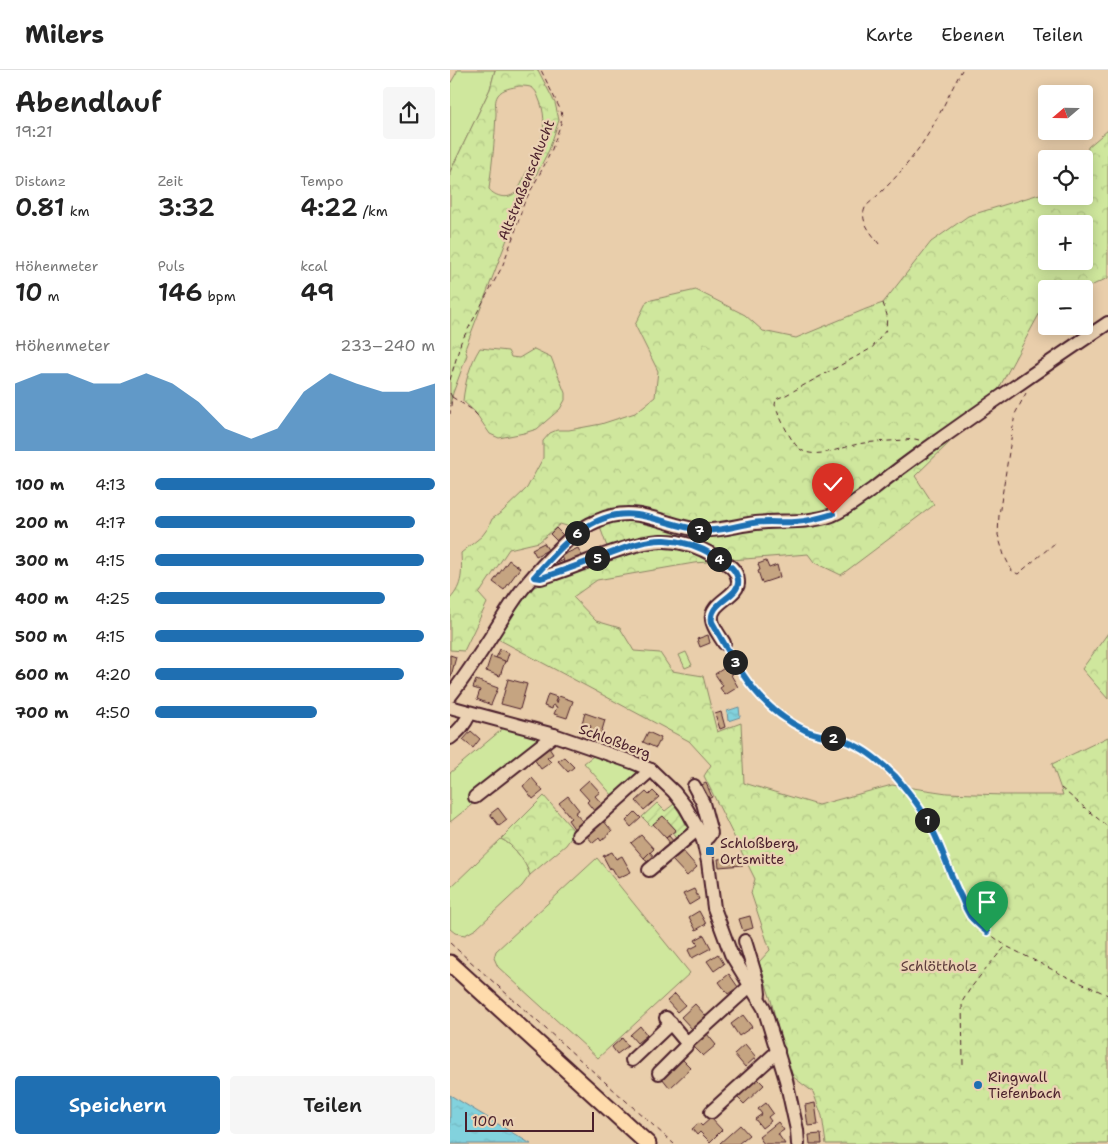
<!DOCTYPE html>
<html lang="de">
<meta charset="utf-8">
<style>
:root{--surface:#fff;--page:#f6f6f6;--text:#222;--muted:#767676;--line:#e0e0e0;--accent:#1f6fb2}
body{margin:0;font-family:"Shantell Sans",sans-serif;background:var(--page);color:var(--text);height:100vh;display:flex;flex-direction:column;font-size:19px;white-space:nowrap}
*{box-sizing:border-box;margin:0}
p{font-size:16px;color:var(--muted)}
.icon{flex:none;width:28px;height:28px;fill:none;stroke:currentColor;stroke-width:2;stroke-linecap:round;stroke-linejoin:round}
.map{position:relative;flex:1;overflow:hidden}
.details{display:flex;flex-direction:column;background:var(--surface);width:450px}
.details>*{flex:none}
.needle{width:32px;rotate:250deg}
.buttons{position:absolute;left:588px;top:15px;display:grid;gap:10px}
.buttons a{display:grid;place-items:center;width:55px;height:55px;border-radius:5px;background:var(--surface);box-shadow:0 2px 12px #0003;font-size:25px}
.scale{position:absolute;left:15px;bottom:12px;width:129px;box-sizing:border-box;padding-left:5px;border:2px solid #4a1f2b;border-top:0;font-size:14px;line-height:18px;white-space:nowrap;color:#4a1f2b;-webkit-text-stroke:4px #ebd2b3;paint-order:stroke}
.pin{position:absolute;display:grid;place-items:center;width:42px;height:42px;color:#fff;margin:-51px -21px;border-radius:50% 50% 50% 0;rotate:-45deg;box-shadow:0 0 5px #0007}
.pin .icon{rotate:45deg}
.km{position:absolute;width:25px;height:25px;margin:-12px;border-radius:50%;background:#222;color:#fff;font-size:14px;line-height:25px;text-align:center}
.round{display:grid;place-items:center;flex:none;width:52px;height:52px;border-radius:5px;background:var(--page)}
.headline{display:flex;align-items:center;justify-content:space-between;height:85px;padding:0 15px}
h1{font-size:28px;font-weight:600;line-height:38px}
.stats{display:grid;grid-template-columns:repeat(3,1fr);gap:8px;height:85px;padding:5px 15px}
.stats div{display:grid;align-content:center}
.stats b{font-size:25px;font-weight:600}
.stats small{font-size:14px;font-weight:400}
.stats p{font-size:14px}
.chart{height:140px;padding:10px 15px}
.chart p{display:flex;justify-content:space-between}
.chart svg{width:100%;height:90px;margin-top:5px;fill:var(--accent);opacity:.7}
.cta{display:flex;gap:10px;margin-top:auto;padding:10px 15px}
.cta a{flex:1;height:58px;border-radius:5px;background:var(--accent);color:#fff;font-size:20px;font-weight:600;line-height:58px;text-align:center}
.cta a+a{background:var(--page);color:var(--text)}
ul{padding:0 15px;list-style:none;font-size:16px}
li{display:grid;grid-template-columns:80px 60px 1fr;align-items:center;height:38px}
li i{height:12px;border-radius:6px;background:var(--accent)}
header{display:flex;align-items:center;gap:30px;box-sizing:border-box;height:70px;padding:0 25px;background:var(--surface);border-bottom:1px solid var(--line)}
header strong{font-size:24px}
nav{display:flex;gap:28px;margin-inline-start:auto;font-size:18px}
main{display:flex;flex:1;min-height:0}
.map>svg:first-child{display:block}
.grass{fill:#cfe79d;stroke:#8c8364}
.forest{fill:url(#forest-crowns);stroke:#8c8364;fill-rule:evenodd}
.garden{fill:url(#garden-furrows);stroke:#8c8364}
.water{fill:url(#water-ripples);stroke:#6c8a96}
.building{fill:#c5a481;stroke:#4a1f2b}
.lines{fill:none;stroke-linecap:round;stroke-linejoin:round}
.minor-casing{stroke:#4a1f2b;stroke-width:16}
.major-casing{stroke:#4a1f2b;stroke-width:19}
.path{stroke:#4a1f2b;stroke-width:1;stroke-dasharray:5 4;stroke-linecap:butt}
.minor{stroke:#ebd2b3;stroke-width:12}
.major{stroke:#fedbac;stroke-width:15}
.route-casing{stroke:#fff;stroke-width:10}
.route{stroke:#1f6fb2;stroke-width:6}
.poi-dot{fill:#1f6fb2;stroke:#ebd2b3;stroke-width:2}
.labels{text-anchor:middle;stroke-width:4.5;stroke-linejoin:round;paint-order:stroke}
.street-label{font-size:14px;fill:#4a1f2b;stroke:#ebd2b3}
.poi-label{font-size:14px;fill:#4a1f2b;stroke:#ebd2b3;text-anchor:start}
.park-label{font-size:14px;fill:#5e3d3c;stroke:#ebd2b3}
</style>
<header>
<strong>Milers</strong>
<nav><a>Karte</a><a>Ebenen</a><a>Teilen</a></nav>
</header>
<main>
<section class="details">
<div class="headline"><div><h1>Abendlauf</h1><p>19:21</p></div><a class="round"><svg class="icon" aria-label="share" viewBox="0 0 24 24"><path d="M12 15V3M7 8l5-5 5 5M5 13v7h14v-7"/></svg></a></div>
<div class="stats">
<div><p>Distanz</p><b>0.81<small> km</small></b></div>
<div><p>Zeit</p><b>3:32</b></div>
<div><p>Tempo</p><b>4:22<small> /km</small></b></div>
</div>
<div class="stats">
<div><p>Höhenmeter</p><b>10<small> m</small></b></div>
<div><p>Puls</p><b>146<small> bpm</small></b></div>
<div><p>kcal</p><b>49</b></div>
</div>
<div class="chart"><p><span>Höhenmeter</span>233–240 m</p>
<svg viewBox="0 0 160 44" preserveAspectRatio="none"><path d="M0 44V11L10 6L20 6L30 11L40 11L50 6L60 11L70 20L80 33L90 38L100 33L110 15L120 6L130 11L140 15L150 15L160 11V44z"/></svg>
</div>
<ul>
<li><b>100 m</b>4:13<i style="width:100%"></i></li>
<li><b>200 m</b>4:17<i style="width:93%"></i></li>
<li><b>300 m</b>4:15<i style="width:96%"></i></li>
<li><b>400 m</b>4:25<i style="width:82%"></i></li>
<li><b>500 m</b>4:15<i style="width:96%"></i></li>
<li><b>600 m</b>4:20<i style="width:89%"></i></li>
<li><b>700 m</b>4:50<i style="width:58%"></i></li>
</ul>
<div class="cta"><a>Speichern</a><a>Teilen</a></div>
</section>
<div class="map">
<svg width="658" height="1074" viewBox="0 0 658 1074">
<defs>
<pattern id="forest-crowns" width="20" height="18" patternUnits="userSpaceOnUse" patternTransform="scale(1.25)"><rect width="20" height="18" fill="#cfe79d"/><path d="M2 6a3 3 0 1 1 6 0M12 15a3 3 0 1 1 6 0" fill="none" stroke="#b3c687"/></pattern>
<pattern id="garden-furrows" width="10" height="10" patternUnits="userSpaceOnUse" patternTransform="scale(1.25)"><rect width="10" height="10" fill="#cfe79d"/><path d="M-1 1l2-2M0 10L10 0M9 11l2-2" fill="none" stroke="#b3c687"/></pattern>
<pattern id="water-ripples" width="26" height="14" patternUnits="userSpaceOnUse" patternTransform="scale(1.25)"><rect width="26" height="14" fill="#82d2dd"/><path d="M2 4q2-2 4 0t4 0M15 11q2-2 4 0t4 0" fill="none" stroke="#72b4be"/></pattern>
</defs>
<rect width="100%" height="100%" fill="#e9ceab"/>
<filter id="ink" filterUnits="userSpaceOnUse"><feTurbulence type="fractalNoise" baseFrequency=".02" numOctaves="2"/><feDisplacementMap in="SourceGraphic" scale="10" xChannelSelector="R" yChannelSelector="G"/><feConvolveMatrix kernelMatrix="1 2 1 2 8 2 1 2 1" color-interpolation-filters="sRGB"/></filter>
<g filter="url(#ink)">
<g class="grass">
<path d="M7,0H45L40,19L0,102V14L7,2Z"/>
<path d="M236,582L242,595L235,598L229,585Z"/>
<path d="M56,656L95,667L25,732L0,752V703Z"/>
<path d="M146,684L187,700V706L163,726L134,693Z"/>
<path d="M51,769C63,774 76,792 80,805L72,816L26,859L15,865L5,863L0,859V818Z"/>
<path d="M147,788L240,903L148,988L48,897L44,888L46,881Z"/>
</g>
<g class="forest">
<path d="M45,0H88L105,33L109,50L99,80L69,138L15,279L17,285L3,323L0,334V102L40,19ZM69,16C82,16 85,17 89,29C101,56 88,80 75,105C73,110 70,118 66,122C59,130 45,127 39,119C42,94 45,69 46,44C46,37 44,31 48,25C53,18 62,18 69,16Z"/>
<path d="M658,60V208L634,219H596V235L593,237L542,331L465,406L484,435L391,505L364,492L358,484L244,493L147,510L123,527L146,551L170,558L184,581L210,583L222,601L253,606L267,662L291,653L294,713L368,735L442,715L497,723L553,725H613L602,694L658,667V1074H376L372,1046L363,1022L338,1003L321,930L309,892L320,880L301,823L305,809L254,706L261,695L239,671L48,569L62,542L84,517L161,488L150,457L148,446L124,458L110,454L89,472L59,479L29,524L37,533L14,581L0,580V529C13,515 12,502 11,483L32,466L38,458L42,449L52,442L77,418L93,388V371L100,363L107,360H119L151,354L185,343L205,327L208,301L185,255L197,231L246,220L295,245L313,261L346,268L416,239L433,233L481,172L518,146L596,122V126H634V107L635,106L638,77ZM596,154H634V191H596Z"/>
<path d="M30,278L58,281L61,287L69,288L84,279L101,287L115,323V330L110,339L87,359L74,363L49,368L40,364L25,342L13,331C15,312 20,294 30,278Z"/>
<path d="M658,563V629L632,599Z"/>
<path d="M94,726L125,762L116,775L80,805C76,792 63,774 51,769Z"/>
</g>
<path class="garden" d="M207,733L215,741L224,734L233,748L239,761L228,771L222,763L226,760L213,746L201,756L192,747Z"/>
<g class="water">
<path d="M289,637L290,647L278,651L277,641Z"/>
<path d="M0,1025L81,1074H0Z"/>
</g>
<g class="building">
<path d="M106,458L114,466L108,472L100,464Z"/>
<path d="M94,473L98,480L86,486L82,479Z"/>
<path d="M128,478L133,488L115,496L111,486Z"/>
<path d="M59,490L70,498L54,520L43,512Z"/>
<path d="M113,490L115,496L107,500L104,494Z"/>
<path d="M316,491L319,498L327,495L330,507L312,513L308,501L310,500L308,494Z"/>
<path d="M258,565L260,573L250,577L247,569Z"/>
<path d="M50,579L59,583L56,592L46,588Z"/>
<path d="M0,585L6,587L0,610Z"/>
<path d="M41,586L55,591L50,606L36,601Z"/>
<path d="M276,597L278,601L280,600L283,604L281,605L288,617L275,625L270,618L273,616L265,604Z"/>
<path d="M58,609L77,614L70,639L51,634Z"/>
<path d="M26,610L48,618L41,635L27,629L30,620L23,618Z"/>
<path d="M98,624L107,627L105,632L107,633L109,626L123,631L117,648L104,644L107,637L103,635L102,639L94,636Z"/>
<path d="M271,642L275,657L270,659L265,644Z"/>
<path d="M135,643L155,650L150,667L138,663L141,656L132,653Z"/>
<path d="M21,661L30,669L23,678L13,670Z"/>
<path d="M198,662L211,668L206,678L193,672Z"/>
<path d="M99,678L103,684L97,688L101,692L91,699L84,689Z"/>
<path d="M114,687L124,697L118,702L108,691Z"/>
<path d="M82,708L93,721L83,729L73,716Z"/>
<path d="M139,710L150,722L145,726L153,735L145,742L137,732L139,730L129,719Z"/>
<path d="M256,713L262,727L254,731L247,717Z"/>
<path d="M203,721L209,727L194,740L186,731L196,722L199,725Z"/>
<path d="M118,726L129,740L125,743L134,753L125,760L118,750L121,748L109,733Z"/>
<path d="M48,738L57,750L49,756L40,744Z"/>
<path d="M185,742L191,748L181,757L176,751Z"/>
<path d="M213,746L226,760L216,768L203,754Z"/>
<path d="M153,750L162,761L151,771L149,768L143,773L136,765Z"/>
<path d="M191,765L204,779L194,788L181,773Z"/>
<path d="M219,766L224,772L221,774L216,768Z"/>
<path d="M232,780L247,797L237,806L222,790Z"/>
<path d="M162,782L166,789L172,786L181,802L168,808L162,798L160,799L153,786Z"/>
<path d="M200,782L205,788L199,794L194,788Z"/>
<path d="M293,787V795L269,797L268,789Z"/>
<path d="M244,819L249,829L239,835L233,824Z"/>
<path d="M249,841L256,854L246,860L239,847Z"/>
<path d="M300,846L303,858L293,861L289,849Z"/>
<path d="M254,865L261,878L242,888L238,880L248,875L245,870Z"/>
<path d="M268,884L274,894L264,901L257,891Z"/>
<path d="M279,904L288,917L278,924L269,912Z"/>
<path d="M225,924L235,935L227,942L217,931Z"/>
<path d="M245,934L256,946L242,959L231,947Z"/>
<path d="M293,945L302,957L289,966L281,954Z"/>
<path d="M190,956L197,965L187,973L180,965Z"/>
<path d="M257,964L266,975L253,986L243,976Z"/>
<path d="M172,968L178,976L167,984L162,977Z"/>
<path d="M295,974L306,987L295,997L284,984Z"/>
<path d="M232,989L241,998L220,1018L212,1008Z"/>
<path d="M304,1005L314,1015L294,1034L284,1024Z"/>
<path d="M316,1033L323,1043L318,1047L321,1051L312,1058L305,1049L312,1044L308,1039Z"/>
<path d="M365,1033L368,1055L358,1056L355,1035Z"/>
<path d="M261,1048L272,1060L260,1072L250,1062L247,1065L242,1059L249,1053L252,1056Z"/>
<path d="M328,1052L334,1060L328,1064L335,1074H314L309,1067Z"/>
<path d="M290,1055L299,1065L288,1074H271L270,1073Z"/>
<path d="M371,1064L372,1074H360L359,1065Z"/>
</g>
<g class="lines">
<defs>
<g id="minor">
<path d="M84,507L91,508L100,505C118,499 136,492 154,485C196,470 226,462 266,487C276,493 287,498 288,511C290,526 259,532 262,550C263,558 270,566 274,573"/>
<path d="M0,626C23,597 41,566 61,535C76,512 100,487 120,468C128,461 137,455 147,451C186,433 212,455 249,460C269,462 287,455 306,453C331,450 357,454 382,445C397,439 410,428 423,419C438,407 453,396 468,385C531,340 594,296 658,253"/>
<path d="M0,637L104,665L182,692L201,700L224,722L235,736L248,759L253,770L258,792L264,838L281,884L314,938L336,1010L347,1060L348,1074"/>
<path d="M0,668C10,660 15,654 20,643"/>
<path d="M244,716L253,733L261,763L258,767L253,770"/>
<path d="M25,727L104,665"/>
<path d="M128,765L201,700"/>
<path d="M199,800L248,759"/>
<path d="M295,871L308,914L309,924"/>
<path d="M216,948L237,973L301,915"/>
<path d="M182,990L221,953"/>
<path d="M209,1003L236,976L237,973"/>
<path d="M261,1042L328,981"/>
</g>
<path id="major" d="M0,893L198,1074"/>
</defs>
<use href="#minor" class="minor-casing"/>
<use href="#major" class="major-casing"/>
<g class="path">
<path d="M429,174C421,162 408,150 416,136C434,120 452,102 466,82C485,57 497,27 512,0"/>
<path d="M433,233L437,245L436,260L422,278L336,325L326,329L325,335C330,347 341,375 353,381C370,389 396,375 414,373C431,371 448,371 465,369L469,370"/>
<path d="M0,310L11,272L52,197L65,162L74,133L95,94L102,79L111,53L112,46L111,41L91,0"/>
<path d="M0,323L2,327L0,344"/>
<path d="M576,323L565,344L549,445L548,465L554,485L562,501L568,504L605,473"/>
<path d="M2,327L21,339L28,346"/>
<path d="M279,582L291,603L313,632L335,648L355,661L373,666L392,670L412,679L430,692L445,707L463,729L482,758L505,816L520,845L537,862L556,876L611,904L658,925"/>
<path d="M611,718L658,757V759"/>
<path d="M0,873L224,1074"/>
<path d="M513,994L512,932L520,919L537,897L555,877"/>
</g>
<use href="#minor" class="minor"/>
<use href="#major" class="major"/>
</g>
</g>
<g class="lines" filter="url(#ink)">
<defs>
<path id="route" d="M383,444C370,448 358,451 345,452C331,453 317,451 303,453C285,456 269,462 250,460C229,457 208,448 187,445C143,438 110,477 84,507L91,508C113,501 134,493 156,485C174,478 195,469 215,470C233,471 250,477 265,486C275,493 286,497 288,510C291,527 258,531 262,552C287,597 307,637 355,660C366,666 380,666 392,670C412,676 430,691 445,706C457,720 475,743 482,759C494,782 500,806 512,829C514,835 517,841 520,846C525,852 531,857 537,862"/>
</defs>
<use href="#route" class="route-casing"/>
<use href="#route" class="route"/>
</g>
<g class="poi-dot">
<rect x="255" y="776" width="10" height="10" rx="2.5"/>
<circle cx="528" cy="1015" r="5"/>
</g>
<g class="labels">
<g class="street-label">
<text transform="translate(76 110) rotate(-68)" y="5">Altstraßenschlucht</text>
<text transform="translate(165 671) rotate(20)" y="5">Schloßberg</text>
</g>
<g class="poi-label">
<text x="270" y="778">Schloßberg,<tspan x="270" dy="16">Ortsmitte</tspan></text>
<text x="538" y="1012">Ringwall<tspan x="538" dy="16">Tiefenbach</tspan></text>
</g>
<g class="park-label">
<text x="489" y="901">Schlöttholz</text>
</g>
</g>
</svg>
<div class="buttons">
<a><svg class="needle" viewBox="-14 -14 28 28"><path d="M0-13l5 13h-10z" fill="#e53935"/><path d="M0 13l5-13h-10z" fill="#767676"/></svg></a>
<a><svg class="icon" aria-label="locate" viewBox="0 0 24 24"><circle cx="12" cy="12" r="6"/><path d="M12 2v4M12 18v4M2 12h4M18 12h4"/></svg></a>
<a>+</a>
<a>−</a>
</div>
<div class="scale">100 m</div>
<div class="pin" style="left:537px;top:862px;background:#1e9e55"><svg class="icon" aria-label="arrive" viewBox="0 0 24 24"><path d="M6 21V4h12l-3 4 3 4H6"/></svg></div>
<div class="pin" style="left:383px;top:444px;background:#d93025"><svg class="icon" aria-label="check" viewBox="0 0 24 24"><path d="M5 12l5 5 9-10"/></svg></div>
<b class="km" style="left:477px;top:750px">1</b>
<b class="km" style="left:383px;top:668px">2</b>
<b class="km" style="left:285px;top:592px">3</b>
<b class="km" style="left:269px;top:489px">4</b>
<b class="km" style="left:147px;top:488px">5</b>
<b class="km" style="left:127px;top:463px">6</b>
<b class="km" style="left:249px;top:460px">7</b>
</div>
</main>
